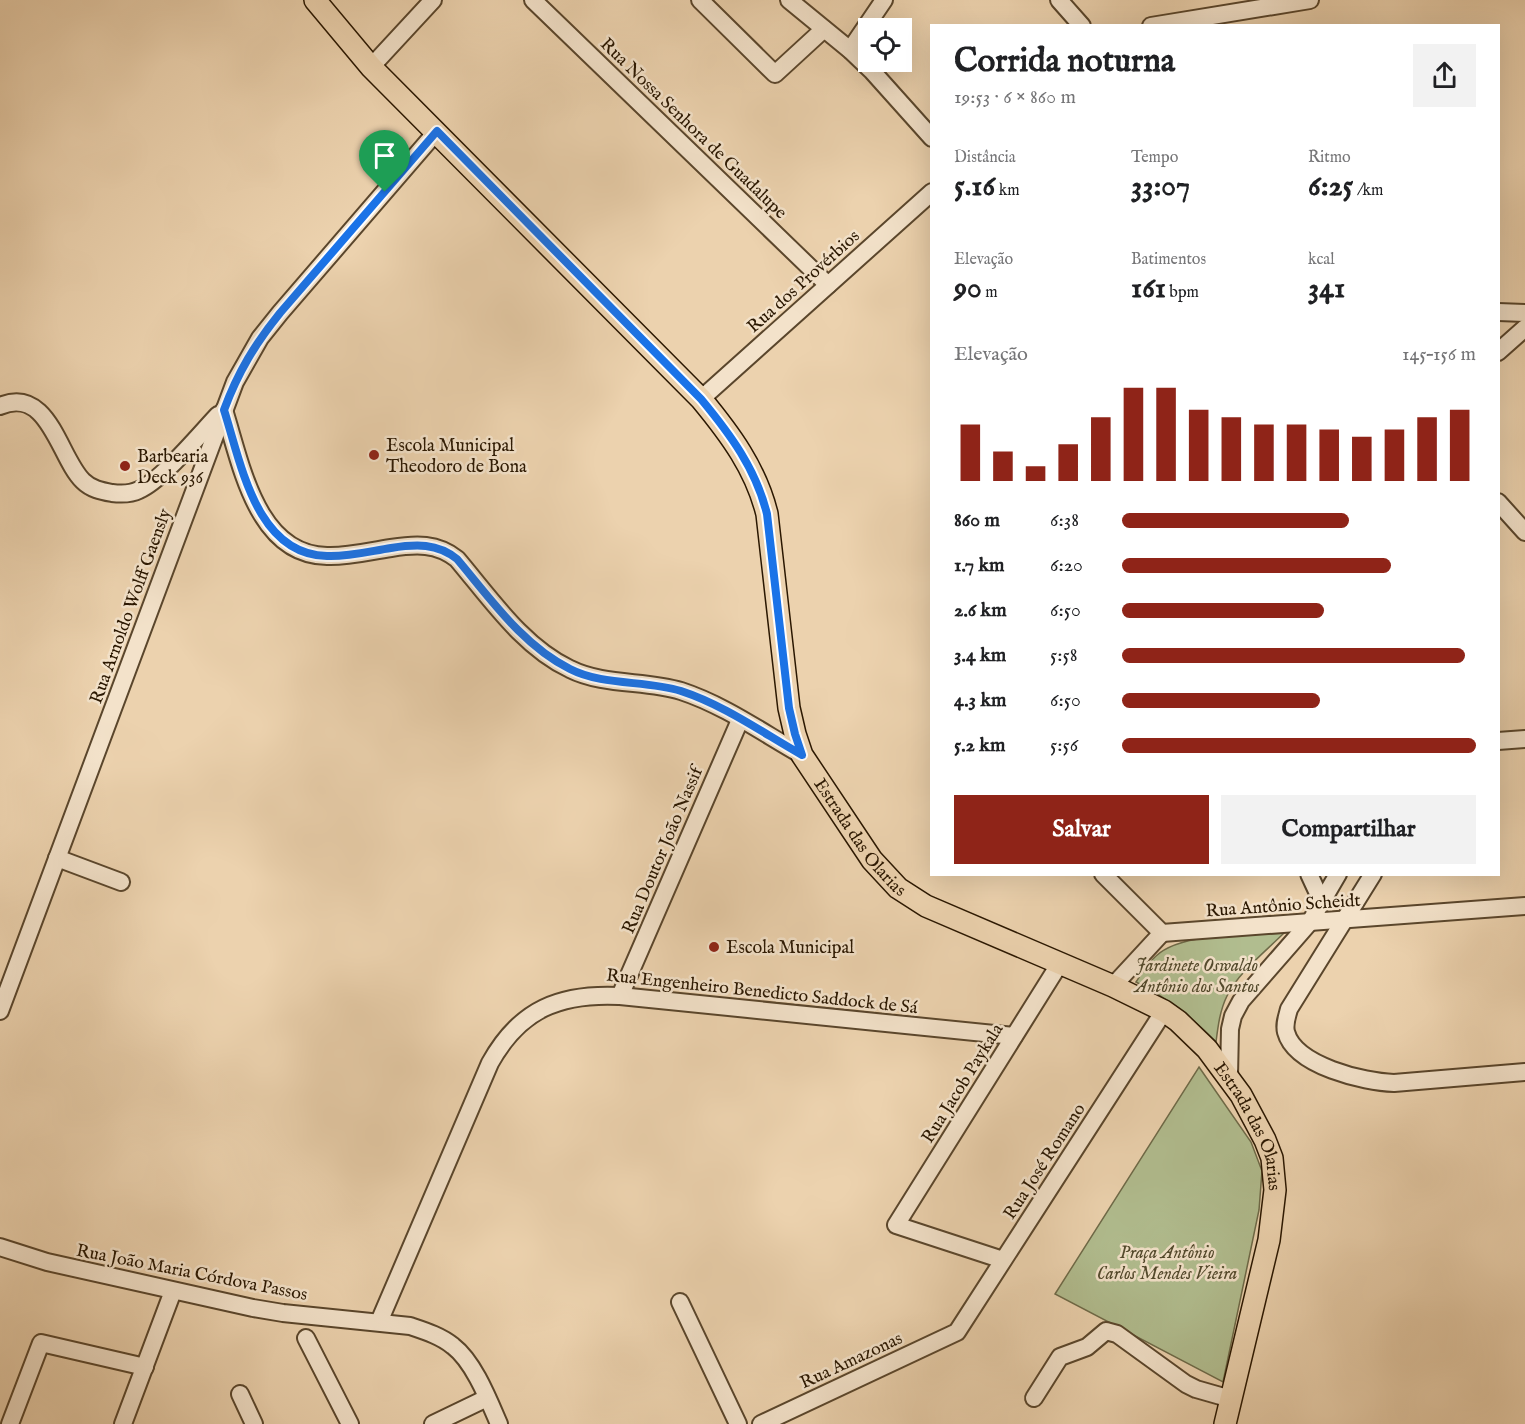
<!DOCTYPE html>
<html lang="pt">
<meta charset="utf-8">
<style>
:root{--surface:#fff;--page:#f2f2f2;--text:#202124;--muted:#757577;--accent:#8f2418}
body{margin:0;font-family:"IM FELL English",serif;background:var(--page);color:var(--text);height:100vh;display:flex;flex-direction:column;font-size:22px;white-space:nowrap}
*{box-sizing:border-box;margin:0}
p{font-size:20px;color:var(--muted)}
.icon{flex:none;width:33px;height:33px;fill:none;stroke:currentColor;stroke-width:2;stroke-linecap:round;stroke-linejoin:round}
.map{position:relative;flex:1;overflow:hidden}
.drawer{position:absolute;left:930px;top:24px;width:570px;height:852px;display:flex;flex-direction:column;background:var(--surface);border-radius:0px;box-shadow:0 6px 24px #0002}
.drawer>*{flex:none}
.tools{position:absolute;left:858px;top:18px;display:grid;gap:12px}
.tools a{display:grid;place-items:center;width:54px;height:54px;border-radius:0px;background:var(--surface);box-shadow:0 6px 24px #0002;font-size:30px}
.pin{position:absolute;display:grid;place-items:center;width:51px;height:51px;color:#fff;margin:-62px -26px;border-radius:50% 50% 50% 0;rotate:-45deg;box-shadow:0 0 6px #0007}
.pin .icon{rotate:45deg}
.round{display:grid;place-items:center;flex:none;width:63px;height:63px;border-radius:0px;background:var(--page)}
.overview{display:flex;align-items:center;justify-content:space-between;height:102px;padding:0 24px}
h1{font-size:33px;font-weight:700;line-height:45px}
.metrics{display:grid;grid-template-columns:repeat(3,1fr);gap:9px;height:102px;padding:6px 24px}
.metrics div{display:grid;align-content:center}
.metrics b{font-size:30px;font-weight:700}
.metrics small{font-size:16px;font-weight:400}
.metrics p{font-size:16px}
.chart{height:168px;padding:12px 24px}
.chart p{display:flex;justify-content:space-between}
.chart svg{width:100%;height:108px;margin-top:6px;stroke:var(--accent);stroke-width:6}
.button{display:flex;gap:12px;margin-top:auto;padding:12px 24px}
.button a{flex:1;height:69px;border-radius:0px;background:var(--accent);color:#fff;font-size:24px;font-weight:700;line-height:69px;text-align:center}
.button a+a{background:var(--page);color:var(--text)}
ul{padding:0 24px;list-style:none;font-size:20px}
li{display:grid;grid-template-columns:96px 72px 1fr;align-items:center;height:45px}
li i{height:15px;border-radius:8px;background:var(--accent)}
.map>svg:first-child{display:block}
.green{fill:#b1bd8f;stroke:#6e6a48;stroke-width:1.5}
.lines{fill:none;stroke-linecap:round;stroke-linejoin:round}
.minor-casing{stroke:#5a462c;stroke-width:20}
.major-casing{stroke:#2a1701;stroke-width:24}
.minor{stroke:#f3e2ca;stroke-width:16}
.major{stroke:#ecd2ae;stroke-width:21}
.route-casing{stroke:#fff;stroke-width:12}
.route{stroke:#1a73e8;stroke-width:8}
.poi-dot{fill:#8f2418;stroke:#f3e2ca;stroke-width:2}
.labels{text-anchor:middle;stroke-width:5;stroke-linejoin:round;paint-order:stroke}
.street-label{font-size:18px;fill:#2a1701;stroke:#f3e2ca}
.poi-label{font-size:18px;fill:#2a1701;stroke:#f3e2ca;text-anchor:start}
.park-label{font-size:18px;font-style:italic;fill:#52492c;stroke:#f3e2ca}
</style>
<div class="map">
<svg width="1525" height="1424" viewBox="0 0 1525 1424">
<rect width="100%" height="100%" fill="#ecd2ae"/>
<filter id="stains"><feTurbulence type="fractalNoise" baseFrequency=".00333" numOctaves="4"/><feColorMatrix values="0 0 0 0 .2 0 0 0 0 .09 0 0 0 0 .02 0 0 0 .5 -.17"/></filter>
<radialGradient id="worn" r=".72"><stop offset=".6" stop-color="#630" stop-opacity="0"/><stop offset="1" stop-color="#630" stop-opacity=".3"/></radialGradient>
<g class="green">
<path d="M1284,933C1266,951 1238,973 1227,996C1220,1010 1218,1026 1216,1042C1189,1015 1170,1000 1136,982C1142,973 1148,963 1156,956C1182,932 1249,935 1284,933Z"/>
<path d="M1199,1067L1251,1142L1262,1171L1259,1210L1223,1382L1055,1294Z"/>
</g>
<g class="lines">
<defs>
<g id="minor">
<path d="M533,0L828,285"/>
<path d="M700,0L775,74L824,29"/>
<path d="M789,0L850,50L872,71L932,138"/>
<path d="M1059,0L1082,26"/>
<path d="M1151,26L1310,0"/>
<path d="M850,50L884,0"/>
<path d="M371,67L433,0"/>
<path d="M1498,312L1525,313"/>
<path d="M1498,352L1525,328"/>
<path d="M701,399L932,192"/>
<path d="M0,406C49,385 59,458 83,481C91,489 101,491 112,493C120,494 131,494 139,490C162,480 199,435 218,415"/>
<path d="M224,410C241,463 256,555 327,556C348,557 370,551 391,548C416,544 437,543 457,559C490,598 523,647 570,669C604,686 646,680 681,691C724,705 763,733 802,755"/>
<path d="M1498,502L1525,532"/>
<path d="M1498,741L1525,739"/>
<path d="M57,858L121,882"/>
<path d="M1103,874L1162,933L1525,906"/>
<path d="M1309,874L1322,902"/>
<path d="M1373,874L1289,1009C1287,1017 1284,1024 1286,1032C1295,1066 1364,1082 1394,1083L1525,1072"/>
<path d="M1113,986L1162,933"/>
<path d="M620,996L740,720"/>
<path d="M0,1011L235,382L260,338L280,313L437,131"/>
<path d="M1229,1076L1230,1029L1233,1016L1241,1001L1310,922L1338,874"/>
<path d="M0,1247L47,1262L253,1308L283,1313L410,1326C425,1331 441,1336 453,1346C474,1362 489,1401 499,1424"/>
<path d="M1003,1260L896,1225L1060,963"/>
<path d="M680,1302L738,1424"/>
<path d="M379,1322L490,1063C520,1009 560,993 620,996L1014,1036"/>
<path d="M306,1338L350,1424"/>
<path d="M240,1394L254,1424"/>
<path d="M1034,1398L1060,1357L1087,1347L1106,1331L1117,1334L1186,1384L1196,1389L1231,1399"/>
<path d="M10,1424L41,1343L145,1367"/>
<path d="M123,1424L173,1291"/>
<path d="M433,1424L487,1398"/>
<path d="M761,1424L957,1332L1164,1011"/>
</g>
<g id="major">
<path id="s1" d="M315,0L371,67L701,399C730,434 756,469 767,514L789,708L795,734L802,755L872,860L898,888L926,906L1113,986L1164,1011L1178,1021L1207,1049L1241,1095L1265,1140L1272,1158L1275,1190L1269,1240L1225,1424"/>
</g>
</defs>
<use href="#minor" class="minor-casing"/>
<use href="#major" class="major-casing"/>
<use href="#minor" class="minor"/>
<use href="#major" class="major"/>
</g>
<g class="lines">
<defs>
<path id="route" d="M437,131L701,399C730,434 756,469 767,514L789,708L795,734L802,755C763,733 724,705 681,691C646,680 603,686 570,669C523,646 490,598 457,559C437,543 416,544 391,548C371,551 348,557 327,556C256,555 241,463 224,410C238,372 255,344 280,313Z"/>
</defs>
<use href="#route" class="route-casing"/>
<use href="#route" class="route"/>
</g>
<g class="poi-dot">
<circle cx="374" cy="455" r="6"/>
<circle cx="125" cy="466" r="6"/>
<circle cx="714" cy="947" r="6"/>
</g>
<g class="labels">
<g class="street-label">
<text transform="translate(694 128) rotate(44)" y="6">Rua Nossa Senhora de Guadalupe</text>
<text transform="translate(803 281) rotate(-42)" y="6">Rua dos Provérbios</text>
<text transform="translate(130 606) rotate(-70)" y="6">Rua Arnoldo Wolff Gaensly</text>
<text dy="6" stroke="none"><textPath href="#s1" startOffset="1034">Estrada das Olarias</textPath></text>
<text transform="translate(662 850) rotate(-67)" y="6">Rua Doutor João Nassif</text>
<text transform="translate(1283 905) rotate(-4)" y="6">Rua Antônio Scheidt</text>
<text transform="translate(762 991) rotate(6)" y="6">Rua Engenheiro Benedicto Saddock de Sá</text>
<text transform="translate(962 1083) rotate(-58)" y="6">Rua Jacob Paykala</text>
<text dy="6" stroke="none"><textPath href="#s1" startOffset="1538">Estrada das Olarias</textPath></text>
<text transform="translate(1044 1161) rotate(-57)" y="6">Rua José Romano</text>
<text transform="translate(192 1272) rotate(11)" y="6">Rua João Maria Córdova Passos</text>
<text transform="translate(851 1360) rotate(-25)" y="6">Rua Amazonas</text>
</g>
<g class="poi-label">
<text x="386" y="451">Escola Municipal<tspan x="386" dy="21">Theodoro de Bona</tspan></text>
<text x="137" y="462">Barbearia<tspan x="137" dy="21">Deck 936</tspan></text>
<text x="726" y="953">Escola Municipal</text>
</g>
<g class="park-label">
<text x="1197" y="971">Jardinete Oswaldo<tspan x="1197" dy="21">Antônio dos Santos</tspan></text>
<text x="1167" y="1258">Praça Antônio<tspan x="1167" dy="21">Carlos Mendes Vieira</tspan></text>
</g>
</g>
<rect width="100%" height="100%" filter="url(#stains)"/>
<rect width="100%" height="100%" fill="url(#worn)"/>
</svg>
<div class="tools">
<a><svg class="icon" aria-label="locate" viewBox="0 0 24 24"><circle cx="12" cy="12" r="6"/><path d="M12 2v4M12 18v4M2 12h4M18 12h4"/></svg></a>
</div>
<div class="pin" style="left:385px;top:192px;background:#1e9e55"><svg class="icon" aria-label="arrive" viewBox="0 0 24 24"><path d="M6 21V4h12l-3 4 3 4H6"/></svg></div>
<section class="drawer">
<div class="overview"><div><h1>Corrida noturna</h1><p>19:53 · 6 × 860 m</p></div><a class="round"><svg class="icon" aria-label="share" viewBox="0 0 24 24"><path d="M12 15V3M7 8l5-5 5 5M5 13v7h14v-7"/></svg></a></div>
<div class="metrics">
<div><p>Distância</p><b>5.16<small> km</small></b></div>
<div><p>Tempo</p><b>33:07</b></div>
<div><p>Ritmo</p><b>6:25<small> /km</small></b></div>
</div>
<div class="metrics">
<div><p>Elevação</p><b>90<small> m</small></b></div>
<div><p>Batimentos</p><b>161<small> bpm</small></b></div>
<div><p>kcal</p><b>341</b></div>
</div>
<div class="chart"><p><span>Elevação</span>145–156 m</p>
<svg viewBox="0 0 160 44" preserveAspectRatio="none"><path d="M5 44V21M15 44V32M25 44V38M35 44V29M45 44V18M55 44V6M65 44V6M75 44V15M85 44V18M95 44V21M105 44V21M115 44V23M125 44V26M135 44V23M145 44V18M155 44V15"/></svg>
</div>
<ul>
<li><b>860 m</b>6:38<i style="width:64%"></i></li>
<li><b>1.7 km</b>6:20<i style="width:76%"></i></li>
<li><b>2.6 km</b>6:50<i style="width:57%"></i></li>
<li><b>3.4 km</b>5:58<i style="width:97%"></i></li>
<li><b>4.3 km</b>6:50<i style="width:56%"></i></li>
<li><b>5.2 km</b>5:56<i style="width:100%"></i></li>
</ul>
<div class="button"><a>Salvar</a><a>Compartilhar</a></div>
</section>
</div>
